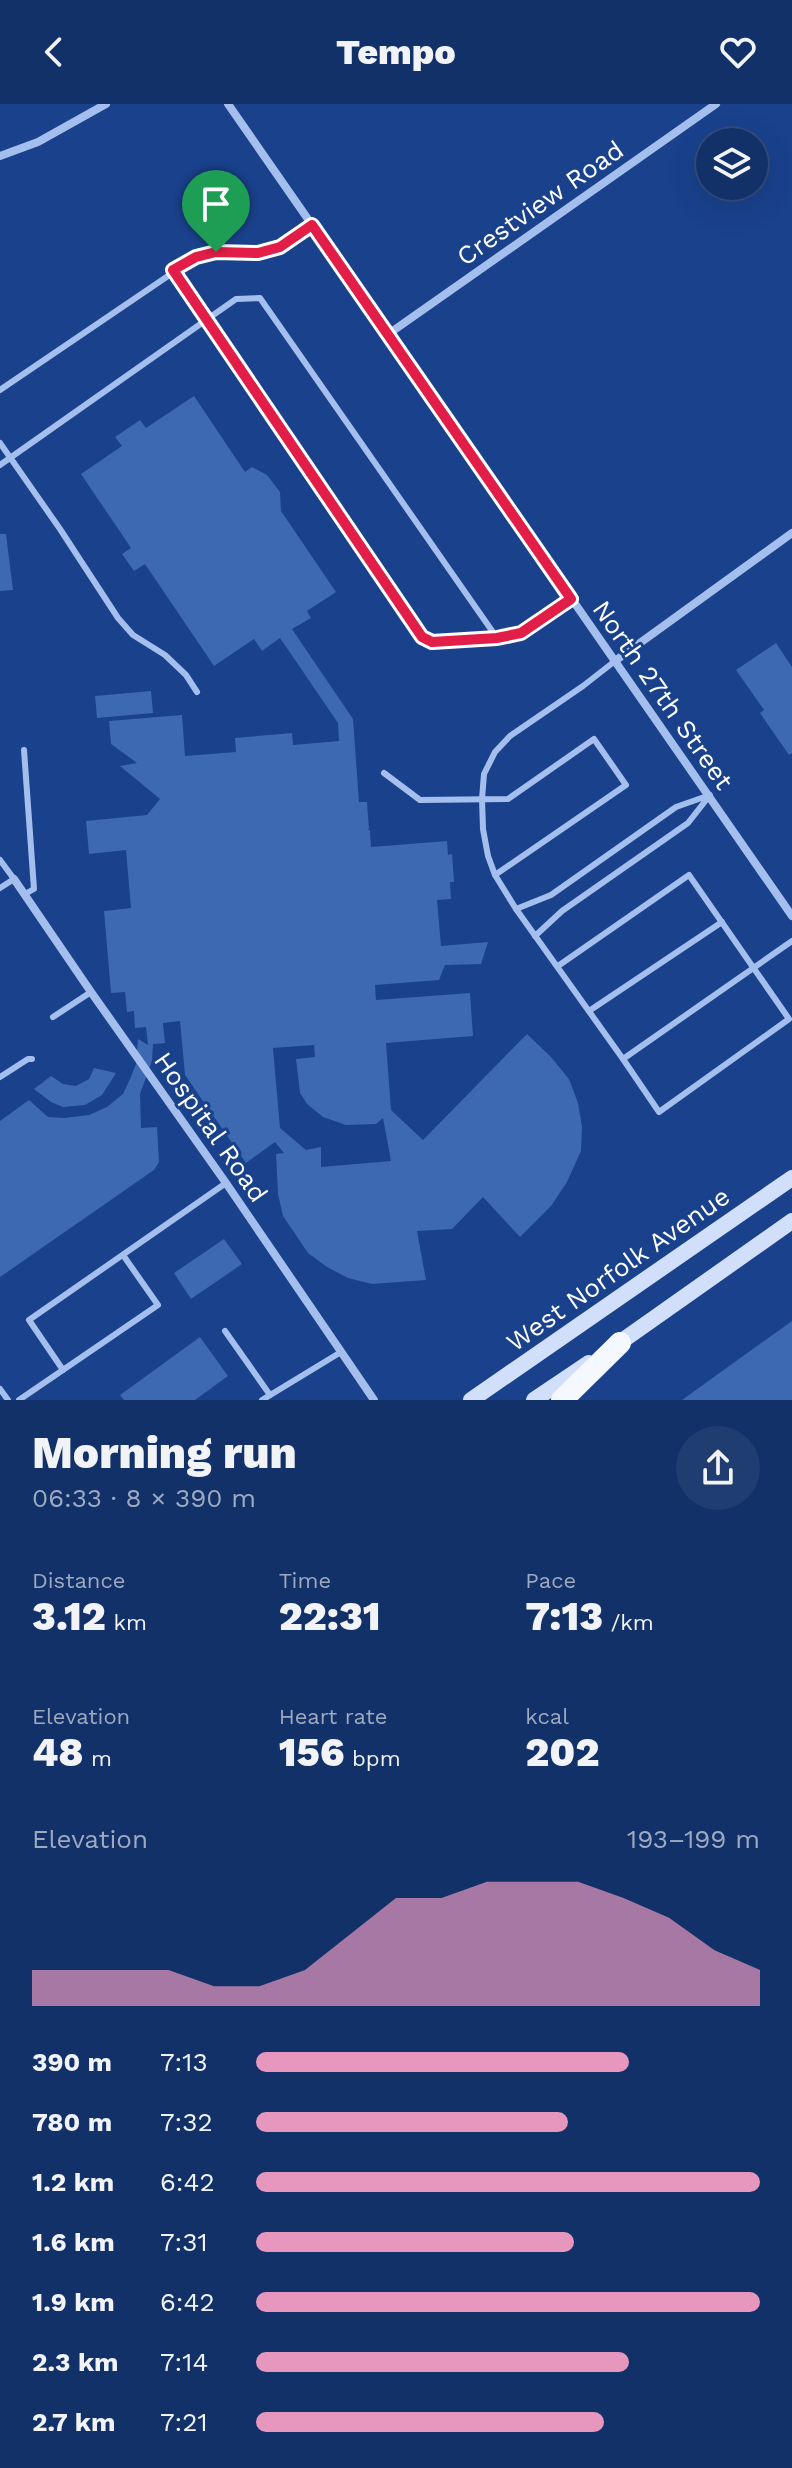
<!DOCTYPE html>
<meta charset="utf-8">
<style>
:root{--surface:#133169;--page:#203d71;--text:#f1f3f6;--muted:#9da9c0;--line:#324c7d;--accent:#e797bd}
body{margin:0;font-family:"Work Sans",sans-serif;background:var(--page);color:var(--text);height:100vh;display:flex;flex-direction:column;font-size:30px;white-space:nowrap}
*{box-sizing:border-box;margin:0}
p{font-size:26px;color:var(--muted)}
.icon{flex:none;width:44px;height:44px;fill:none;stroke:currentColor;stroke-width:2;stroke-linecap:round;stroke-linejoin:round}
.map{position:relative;height:1296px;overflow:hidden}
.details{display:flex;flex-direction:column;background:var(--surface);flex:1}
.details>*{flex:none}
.buttons{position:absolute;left:696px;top:24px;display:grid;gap:16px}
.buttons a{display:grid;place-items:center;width:72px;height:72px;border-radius:50%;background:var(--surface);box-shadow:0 8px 32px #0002,0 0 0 2px var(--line);font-size:40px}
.pin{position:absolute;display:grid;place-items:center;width:68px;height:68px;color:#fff;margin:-82px -34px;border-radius:50% 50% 50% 0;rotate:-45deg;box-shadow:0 0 8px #0007}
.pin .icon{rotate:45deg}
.round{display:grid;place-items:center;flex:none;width:84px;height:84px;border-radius:42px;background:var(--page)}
.summary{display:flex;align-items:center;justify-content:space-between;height:136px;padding:0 32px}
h1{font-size:44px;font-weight:800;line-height:60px}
.figures{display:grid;grid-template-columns:repeat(3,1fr);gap:12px;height:136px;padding:8px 32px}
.figures div{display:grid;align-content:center}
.figures b{font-size:40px;font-weight:800}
.figures small{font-size:22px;font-weight:400}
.figures p{font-size:22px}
.chart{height:224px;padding:16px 32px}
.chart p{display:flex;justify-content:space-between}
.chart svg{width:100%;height:144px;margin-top:8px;fill:var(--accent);opacity:.7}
ul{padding:0 32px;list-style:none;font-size:26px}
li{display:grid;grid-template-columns:128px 96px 1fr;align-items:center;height:60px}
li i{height:20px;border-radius:10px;background:var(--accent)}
header{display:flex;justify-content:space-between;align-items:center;height:104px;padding:0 32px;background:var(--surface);font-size:36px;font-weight:800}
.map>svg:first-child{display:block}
.building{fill:#3d68b2;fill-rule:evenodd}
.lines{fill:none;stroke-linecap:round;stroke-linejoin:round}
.service{stroke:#a4bfee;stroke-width:6}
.minor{stroke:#a4bfee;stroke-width:8}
.secondary{stroke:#d1dffa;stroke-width:16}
.trunk{stroke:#f5f8ff;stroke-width:22}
.route-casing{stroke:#fff;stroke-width:16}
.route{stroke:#e11d48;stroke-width:10}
.labels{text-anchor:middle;stroke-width:6;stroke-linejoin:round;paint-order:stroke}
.street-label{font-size:26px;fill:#fff;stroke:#19418c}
</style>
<header><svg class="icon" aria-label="back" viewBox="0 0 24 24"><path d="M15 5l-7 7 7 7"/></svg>Tempo<svg class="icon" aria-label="heart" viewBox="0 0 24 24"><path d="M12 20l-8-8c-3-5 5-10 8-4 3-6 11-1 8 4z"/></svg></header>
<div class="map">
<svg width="792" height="1296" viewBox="0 0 792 1296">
<rect width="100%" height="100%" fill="#19418c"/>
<g class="building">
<path d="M194,292L245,368L252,363L267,371L280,388L281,407L336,488L307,507L311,514L292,525L353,615L359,698H367L369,725L367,726H370L371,743L447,737L448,751L452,750L454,778H450L451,795L437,796L441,842L488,838L481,860L445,861L439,876L375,881L376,896L470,889L473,932L386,939L391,1006L423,1036L527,930L551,953L569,975L578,999L582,1023L581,1047L567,1078L551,1102L520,1133L483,1093L452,1125L417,1127L426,1176L372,1180L348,1174L327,1163L308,1149L283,1112L278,1090L276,1050L284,1049L275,1038L246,1059L185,971L180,917L163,919L165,939L153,940L152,957L140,990L141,1024L157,1023L159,1058L154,1066L0,1173V1017L29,996L48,1013L64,1014L89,1011L107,1003L123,990L130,975L136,960L138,935L148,941L146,923L135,924L134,907L127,908L125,888L111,889L104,807L131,804L126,746L89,750L86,717L147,711L160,695L120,662L137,659L111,640L109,617L182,611L185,652L236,648L235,634L292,629L293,641L339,637L338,619L280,534L262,547L254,535L214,562L145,460L134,467L122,450L131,444L81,370L122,342L115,333L140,316L146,324ZM314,941L315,953L296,955L300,989L307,1000L323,1013L346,1021L376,1020L383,1014L391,1057L321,1063V1043L306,1046L280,1024L273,944Z"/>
<path d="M0,430H6L13,486L0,487Z"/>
<path d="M776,539L792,563V649L789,651L760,609L764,606L736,566Z"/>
<path d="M151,587L153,609L97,614L95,592Z"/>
<path d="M94,964L116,969L102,991L85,1001L63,1003L51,998L34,985L51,972L63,980L76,982L89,975Z"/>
<path d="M224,1135L242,1160L191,1195L174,1169Z"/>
<path d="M792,1217V1296H682Z"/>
<path d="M200,1233L228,1272L195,1296H124L120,1291Z"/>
</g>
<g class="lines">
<g class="service">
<path d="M173,166L422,533L432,538L497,534L521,529L571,495"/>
<path d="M0,286L196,153L216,148L258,149L280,143L312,121"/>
<path d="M0,339L60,425L118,514L133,531L165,551L186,571L197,588"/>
<path d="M0,361L236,195L260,194L497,534"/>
<path d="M615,557L583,582L510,632L495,648L484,670L482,695L483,725L488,752L495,771L516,805L623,955L792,837"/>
<path d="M24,646L34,785L25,790"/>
<path d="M384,669L420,696L508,695L594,635L626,681L495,771"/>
<path d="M0,756L14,775L0,784"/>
<path d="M516,805L551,791L676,703L710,691L688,719L562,807L535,832"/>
<path d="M558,862L689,771L789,915L659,1008L623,955"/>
<path d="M589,907L722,818"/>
<path d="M53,913L91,888"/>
<path d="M0,973L28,955H32"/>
<path d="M225,1227L270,1291"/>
<path d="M63,1266L29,1216L226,1079"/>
<path d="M0,1285L8,1296"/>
<path d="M19,1296L158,1201L123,1151"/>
<path d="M262,1296L341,1248"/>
</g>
<g class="minor">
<path d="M228,0L792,812"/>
<path d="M0,52L38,38L106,0"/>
<path d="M387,231L716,0"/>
<path d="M615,557L792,429"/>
<path d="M14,775L91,888L226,1079L374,1296"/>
</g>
<g class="secondary">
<path d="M612,1244L792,1117"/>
<path d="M471,1296L792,1074"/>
<path d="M534,1296L589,1259"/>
</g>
<path class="trunk" d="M562,1296L620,1239"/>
</g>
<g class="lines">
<defs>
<path id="route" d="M312,121L571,495L521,529L497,534L432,538L422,533L173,166L196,153L216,148L258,149L280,143Z"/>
</defs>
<use href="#route" class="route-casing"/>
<use href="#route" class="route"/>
</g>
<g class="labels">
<g class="street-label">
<text transform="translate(540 99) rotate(-35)" y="9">Crestview Road</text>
<text transform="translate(663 591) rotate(55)" y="9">North 27th Street</text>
<text transform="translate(211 1023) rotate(55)" y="9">Hospital Road</text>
<text transform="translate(618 1165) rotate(-35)" y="9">West Norfolk Avenue</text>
</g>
</g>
</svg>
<div class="buttons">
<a><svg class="icon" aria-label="layers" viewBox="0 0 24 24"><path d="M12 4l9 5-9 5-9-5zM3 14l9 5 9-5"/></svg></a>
</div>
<div class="pin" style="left:216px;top:148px;background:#1e9e55"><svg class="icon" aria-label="arrive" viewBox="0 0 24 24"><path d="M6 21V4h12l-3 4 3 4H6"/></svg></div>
</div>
<section class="details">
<div class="summary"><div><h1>Morning run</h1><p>06:33 · 8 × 390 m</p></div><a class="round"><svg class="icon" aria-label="share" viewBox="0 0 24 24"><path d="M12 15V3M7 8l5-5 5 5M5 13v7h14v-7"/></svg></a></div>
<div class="figures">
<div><p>Distance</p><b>3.12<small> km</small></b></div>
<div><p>Time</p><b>22:31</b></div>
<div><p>Pace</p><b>7:13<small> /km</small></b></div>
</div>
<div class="figures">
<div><p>Elevation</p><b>48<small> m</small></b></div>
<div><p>Heart rate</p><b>156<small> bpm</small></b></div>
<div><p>kcal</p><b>202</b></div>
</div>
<div class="chart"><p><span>Elevation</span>193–199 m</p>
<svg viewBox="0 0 160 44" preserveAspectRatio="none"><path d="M0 44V33L10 33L20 33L30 33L40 38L50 38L60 33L70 22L80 11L90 11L100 6L110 6L120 6L130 11L140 17L150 27L160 33V44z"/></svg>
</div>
<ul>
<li><b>390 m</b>7:13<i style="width:74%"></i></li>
<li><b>780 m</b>7:32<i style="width:62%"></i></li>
<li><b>1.2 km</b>6:42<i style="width:100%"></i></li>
<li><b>1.6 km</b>7:31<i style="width:63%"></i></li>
<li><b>1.9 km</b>6:42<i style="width:100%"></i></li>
<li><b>2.3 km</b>7:14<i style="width:74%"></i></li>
<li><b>2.7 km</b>7:21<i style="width:69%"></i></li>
</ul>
</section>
